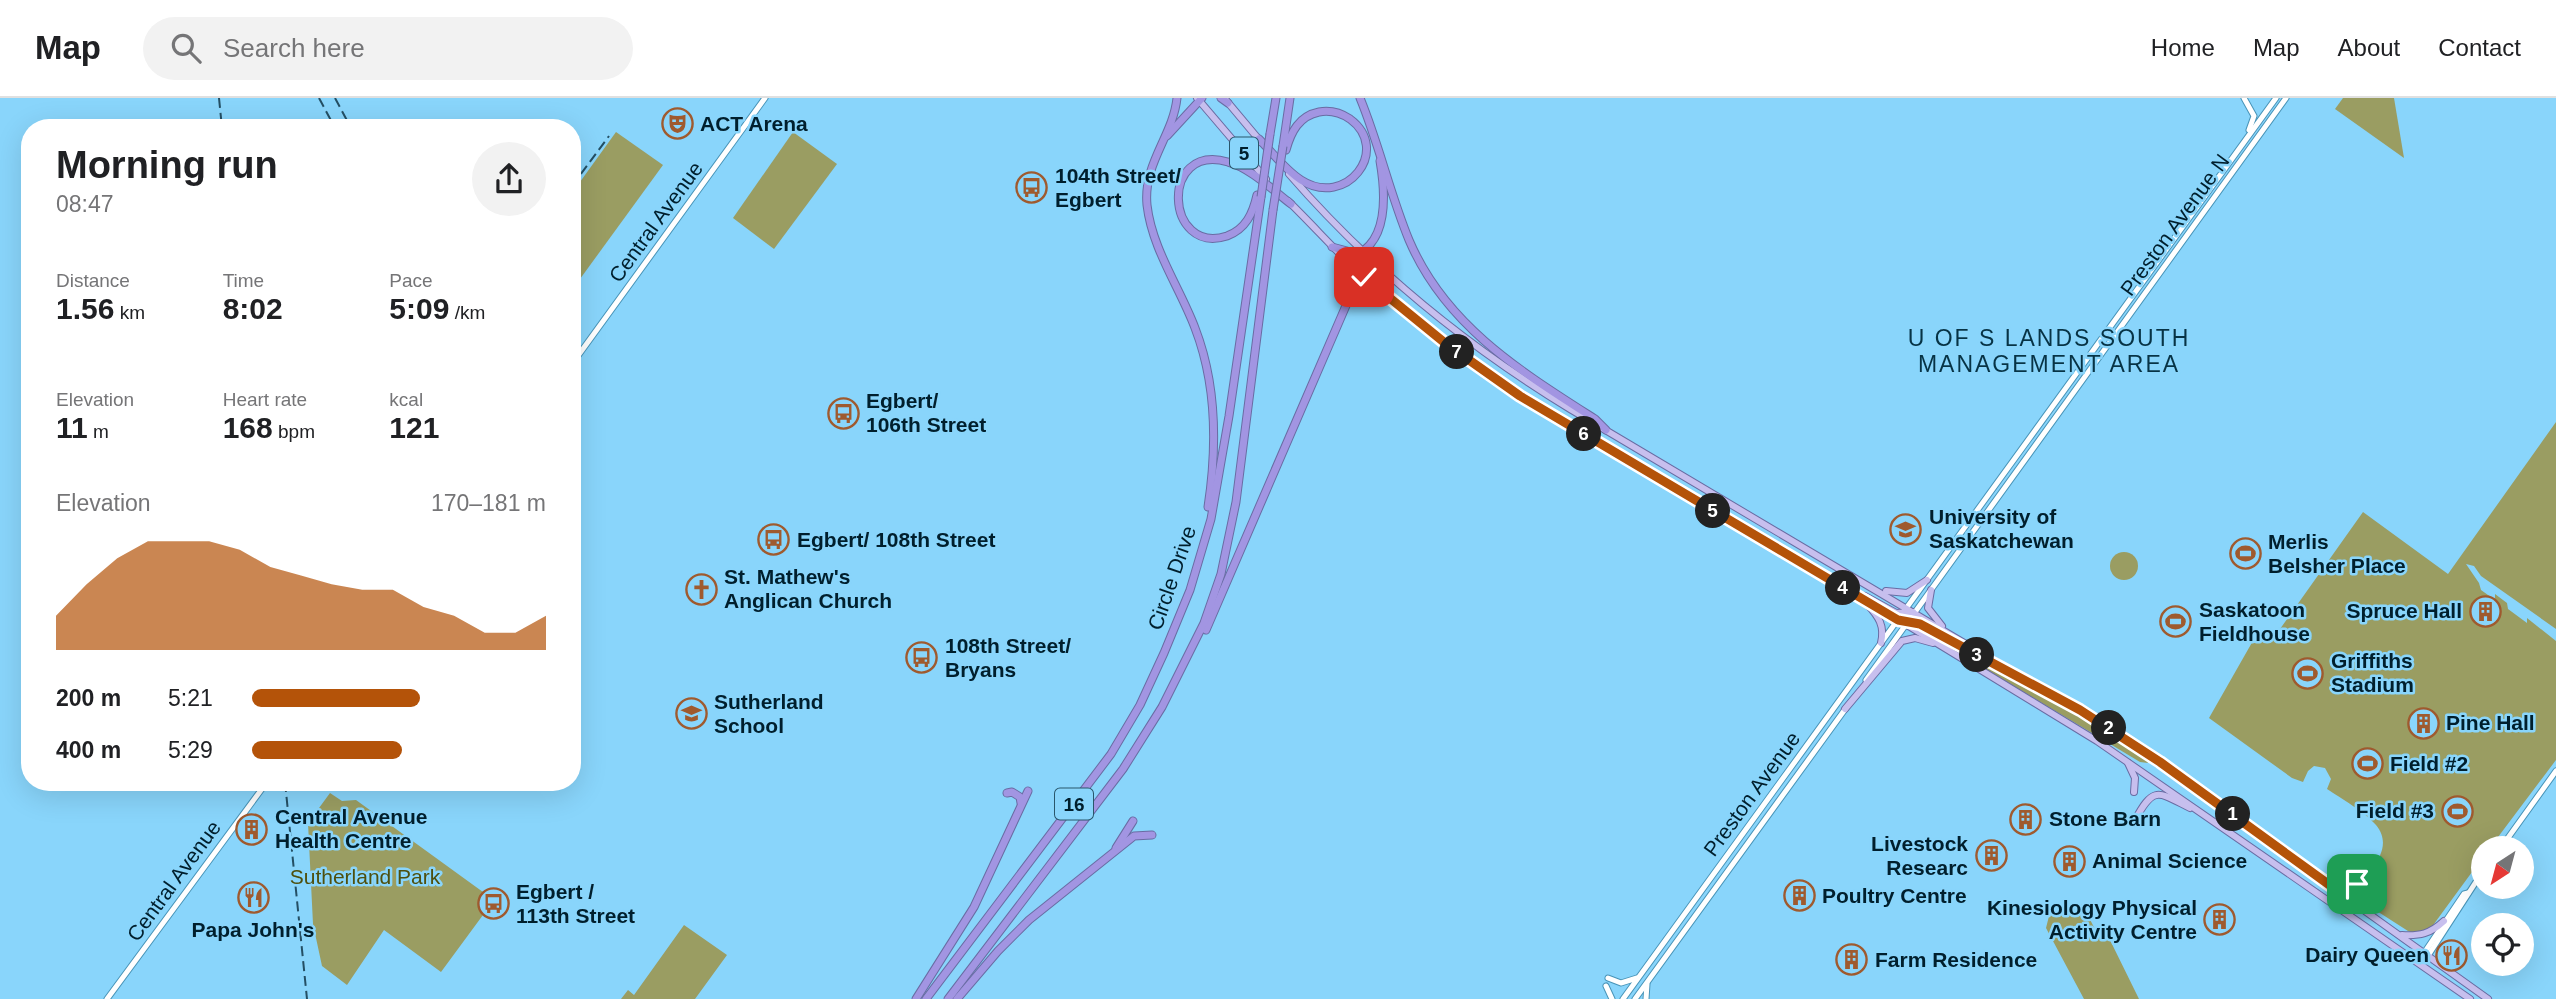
<!DOCTYPE html>
<meta charset="utf-8">
<style>
:root{--surface:#fff;--page:#f2f2f2;--text:#202124;--muted:#757577;--line:#e0e0e0;--accent:#b45309}
body{margin:0;font-family:Arial,sans-serif;background:var(--page);color:var(--text);height:100vh;display:flex;flex-direction:column;font-size:26px;white-space:nowrap}
*{box-sizing:border-box;margin:0}
p{font-size:23px;color:var(--muted)}
.icon{flex:none;width:38px;height:38px;fill:none;stroke:currentColor;stroke-width:2;stroke-linecap:round;stroke-linejoin:round}
.map{position:relative;flex:1;overflow:hidden}
.drawer{position:absolute;left:21px;top:21px;width:560px;height:672px;display:flex;flex-direction:column;background:var(--surface);border-radius:28px;box-shadow:0 7px 28px #0002}
.drawer>*{flex:none}
.needle{width:46px;rotate:216deg}
.controls{position:absolute;left:2471px;top:738px;display:grid;gap:14px}
.controls a{display:grid;place-items:center;width:63px;height:63px;border-radius:50%;background:var(--surface);box-shadow:0 7px 28px #0002;font-size:35px}
.pin{position:absolute;display:grid;place-items:center;width:60px;height:60px;color:#fff;margin:-30px;border-radius:14px;box-shadow:0 4px 10px #0006}
.km{position:absolute;width:35px;height:35px;margin:-18px;border-radius:50%;background:#222;color:#fff;font-size:19px;line-height:35px;text-align:center}
.round{display:grid;place-items:center;flex:none;width:74px;height:74px;border-radius:37px;background:var(--page)}
.headline{display:flex;align-items:center;justify-content:space-between;height:119px;padding:0 35px}
h1{font-size:38px;font-weight:700;line-height:52px}
.figures{display:grid;grid-template-columns:repeat(3,1fr);gap:10px;height:119px;padding:7px 35px}
.figures div{display:grid;align-content:center}
.figures b{font-size:30px;font-weight:700}
.figures small{font-size:19px;font-weight:400}
.figures p{font-size:19px}
.chart{height:196px;padding:14px 35px}
.chart p{display:flex;justify-content:space-between}
.chart svg{width:100%;height:126px;margin-top:7px;fill:var(--accent);opacity:.7}
ul{padding:0 35px;list-style:none;font-size:23px}
li{display:grid;grid-template-columns:112px 84px 1fr;align-items:center;height:52px}
li i{height:18px;border-radius:9px;background:var(--accent)}
header{display:flex;align-items:center;gap:42px;box-sizing:border-box;height:98px;padding:0 35px;background:var(--surface);border-bottom:2px solid var(--line)}
header strong{font-size:33px}
nav{display:flex;gap:38px;margin-inline-start:auto;font-size:24px}
.search{width:490px;height:63px;background:var(--page);display:flex;align-items:center;gap:18px;box-sizing:border-box;padding:0 24px;border-radius:38px;color:var(--muted);font-size:26px}
.map>svg:first-child{display:block}
.green{fill:#9a9d62}
.lines{fill:none;stroke-linecap:round;stroke-linejoin:round}
.secondary-casing{stroke:#4894b8;stroke-width:7}
.primary-casing{stroke:#696ca3;stroke-width:8}
.motorway-casing{stroke:#696ca3;stroke-width:9}
.secondary{stroke:#fff;stroke-width:5}
.primary{stroke:#c7bfee;stroke-width:6}
.motorway{stroke:#a295e2;stroke-width:7}
.rail{stroke:#244f64;stroke-width:2;stroke-dasharray:10 5;stroke-linecap:butt}
.motorway-bridge-casing{stroke:#696ca3;stroke-width:9;stroke-linecap:butt}
.motorway-bridge{stroke:#a295e2;stroke-width:7}
.route-casing{stroke:#fff;stroke-width:14}
.route{stroke:#b45309;stroke-width:9}
.labels{text-anchor:middle;stroke-width:5;stroke-linejoin:round;paint-order:stroke}
.shield{fill:#89d5fb;stroke:#29566b;stroke-width:2}
.shield-label{font-size:19px;font-weight:bold;fill:#001f2d}
.poi-label{font-size:21px;font-weight:bold;fill:#001f2d;stroke:#89d5fb;text-anchor:start}
.street-label{font-size:21px;fill:#001f2d;stroke:#89d5fb}
.park-label{font-size:21px;fill:#4e4f0d;stroke:#89d5fb}
.neighbourhood-label{font-size:23px;letter-spacing:2px;fill:#073345;stroke:#89d5fb}
</style>
<header>
<strong>Map</strong>
<div class="search"><svg class="icon" aria-label="search" viewBox="0 0 24 24"><circle cx="10" cy="10" r="6"/><path d="M15 15l6 6"/></svg>Search here</div>
<nav><a>Home</a><a>Map</a><a>About</a><a>Contact</a></nav>
</header>
<div class="map">
<svg width="2556" height="901" viewBox="0 0 2556 901">
<rect width="100%" height="100%" fill="#89d5fb"/>
<g class="green">
<path d="M2343,0H2394L2404,60L2335,11Z"/>
<path d="M616,34L663,67L572,192V95Z"/>
<path d="M793,34L837,66L774,151L733,120Z"/>
<path d="M2556,324V531L2481,478L2474,468L2466,466L2479,485L2481,492L2495,502V496L2507,505L2508,511L2527,525V520L2556,543V662L2489,751H2483V759L2431,830L2413,835L2408,833L2369,808C2349,779 2401,758 2376,727C2366,715 2341,700 2327,691L2331,681L2325,670L2314,668L2308,673L2303,684L2292,680L2209,620L2254,541L2280,531L2363,414L2448,476Z"/>
<circle cx="2124" cy="468" r="14"/>
<path d="M1920,527L2052,600L2145,658L2148,665L2140,664L1929,537L1918,529Z"/>
<path d="M330,695L342,703L356,702L494,802L441,874L384,832L347,887L322,868L313,826L308,725Z"/>
<path d="M2082,806L2098,837L2109,840L2139,901H2084L2046,830L2049,818Z"/>
<path d="M684,827L727,857L695,901H621L628,892L634,897Z"/>
</g>
<g class="lines">
<defs>
<g id="secondary">
<path d="M2244,0L2254,18L2249,32"/>
<path d="M572,266L765,0"/>
<path d="M1866,582L2286,0"/>
<path d="M2500,751L2556,673"/>
<path d="M2418,864L2464,796L2468,795"/>
<path d="M2422,867L2483,773"/>
<path d="M1608,880L1621,885L1637,880"/>
<path d="M1606,888L1612,901"/>
<path d="M107,901L267,684"/>
<path d="M1623,901L2276,0"/>
<path d="M1635,901L1846,610"/>
<path d="M1646,901L1647,886"/>
</g>
<g id="primary">
<path d="M1197,0L1266,81"/>
<path d="M1225,1L1261,44"/>
<path d="M1289,76C1369,168 1465,247 1570,311L2119,637L2488,901"/>
<path d="M1288,103C1314,128 1337,155 1364,179C1425,234 1493,281 1563,324L1912,530L2097,643L2470,901"/>
<path d="M1931,492L1928,510L1942,528"/>
<path d="M1886,493L1907,495L1927,482"/>
<path d="M1865,498L1896,515L1913,514"/>
<path d="M1867,506C1879,519 1885,528 1881,545"/>
<path d="M1900,522L1920,526L2000,569"/>
<path d="M1845,611L1902,543L1915,540L1933,545"/>
<path d="M2128,665L2135,680L2134,694"/>
<path d="M2135,722C2154,687 2158,694 2190,710"/>
<path d="M2364,779L2361,798L2369,811"/>
<path d="M2336,791H2350L2363,780"/>
<path d="M2402,837C2420,838 2430,836 2444,823"/>
</g>
<g id="motorway">
<path d="M1177,0C1173,38 1143,65 1147,107C1152,151 1180,190 1195,230C1217,287 1217,350 1208,409"/>
<path d="M1221,0L1228,5"/>
<path d="M1360,0C1379,46 1390,96 1409,142C1445,227 1520,273 1595,321L1606,332"/>
<path d="M1270,36L1276,0"/>
<path d="M1167,38L1202,0"/>
<path d="M1259,41C1272,54 1285,72 1301,82C1346,111 1392,52 1350,21C1341,15 1330,12 1319,14C1299,18 1291,34 1286,52"/>
<path d="M1283,48L1290,0"/>
<path d="M1257,97C1253,115 1246,131 1227,138C1165,158 1159,44 1228,64C1249,69 1274,93 1291,106"/>
<path d="M1332,149L1358,156C1389,140 1385,92 1380,63"/>
<path d="M1206,532L1348,203C1361,186 1374,193 1390,202"/>
<path d="M1007,695L1012,694L1020,699L1021,705"/>
<path d="M1116,750L1133,723"/>
<path d="M916,901L974,809L1028,693"/>
<path d="M926,901L1111,656L1140,607L1164,555L1190,492L1211,421L1229,318L1261,99"/>
<path d="M948,901L1123,671L1162,609L1204,525L1221,476L1236,404L1273,112"/>
<path d="M957,901L998,853L1029,822L1134,738L1152,737"/>
</g>
</defs>
<use href="#secondary" class="secondary-casing"/>
<use href="#primary" class="primary-casing"/>
<use href="#motorway" class="motorway-casing"/>
<use href="#secondary" class="secondary"/>
<use href="#primary" class="primary"/>
<use href="#motorway" class="motorway"/>
<g class="rail">
<path d="M219,0L222,30"/>
<path d="M319,0L335,30"/>
<path d="M335,0L351,30"/>
<path d="M572,88L609,38"/>
<path d="M285,684L307,901"/>
</g>
<defs>
<g id="motorway-bridge">
<path d="M1261,99L1270,36"/>
<path d="M1273,112L1283,48"/>
</g>
</defs>
<use href="#motorway-bridge" class="motorway-bridge-casing"/>
<use href="#motorway-bridge" class="motorway-bridge"/>
</g>
<g class="lines">
<defs>
<path id="route" d="M1364,179L1445,245L1520,298L1898,522L1920,526L2080,612L2160,664L2335,791L2348,792L2357,786"/>
</defs>
<use href="#route" class="route-casing"/>
<use href="#route" class="route"/>
</g>
<defs>
<symbol id="theatre-ring" viewBox="-11 -11 22 22"><circle r="9.5" fill="#89d5fb" stroke="#9f5a2e" stroke-width="1.5"/><path d="M-5-5.5Q0-4 5-5.5V0Q5 5 0 6Q-5 5-5 0ZM-3.3-2.5H-1v1.5H-3.3ZM1-2.5H3.3v1.5H1ZM-2.8 1Q0 5.5 2.8 1Z" fill="#9f5a2e"/></symbol>
<symbol id="bus-ring" viewBox="-11 -11 22 22"><circle r="9.5" fill="#89d5fb" stroke="#9f5a2e" stroke-width="1.5"/><path d="M-5-6H5V4H4V6H2V4H-2V6H-4V4H-5ZM-3.5-4V0h7V-4ZM-3.5 1.2v1.5H-2V1.2ZM2 1.2v1.5H3.5V1.2Z" fill="#9f5a2e"/></symbol>
<symbol id="university-ring" viewBox="-11 -11 22 22"><circle r="9.5" fill="#89d5fb" stroke="#9f5a2e" stroke-width="1.5"/><path d="M0-5L7-2L0 1L-7-2ZM-4 1L0 2.5L4 1V4Q0 6-4 4Z" fill="#9f5a2e"/></symbol>
<symbol id="stadium-ring" viewBox="-11 -11 22 22"><circle r="9.5" fill="#89d5fb" stroke="#9f5a2e" stroke-width="1.5"/><path d="M0-5a6.5 5 0 1 0 0 10a6.5 5 0 1 0 0-10ZM-3.5-1.8h7v3.6h-7Z" fill="#9f5a2e"/></symbol>
<symbol id="church-ring" viewBox="-11 -11 22 22"><circle r="9.5" fill="#89d5fb" stroke="#9f5a2e" stroke-width="1.5"/><path d="M-1.2-6h2.4v3.5h3.3v2.4h-3.3V6h-2.4V-.1h-3.3v-2.4h3.3Z" fill="#9f5a2e"/></symbol>
<symbol id="building-ring" viewBox="-11 -11 22 22"><circle r="9.5" fill="#89d5fb" stroke="#9f5a2e" stroke-width="1.5"/><path d="M-4-6H4V6H1V3H-1V6H-4ZM-2.5-4.3h1.7v1.8h-1.7ZM.8-4.3h1.7v1.8H.8ZM-2.5-1h1.7V.8h-1.7ZM.8-1h1.7V.8H.8Z" fill="#9f5a2e"/></symbol>
<symbol id="school-ring" viewBox="-11 -11 22 22"><circle r="9.5" fill="#89d5fb" stroke="#9f5a2e" stroke-width="1.5"/><path d="M0-5L7-2L0 1L-7-2ZM-4 1L0 2.5L4 1V4Q0 6-4 4Z" fill="#9f5a2e"/></symbol>
<symbol id="restaurant-ring" viewBox="-11 -11 22 22"><circle r="9.5" fill="#89d5fb" stroke="#9f5a2e" stroke-width="1.5"/><path d="M-5-6h1v4h1v-4h1v4h1v-4h1v5L-1.5 .5V6h-2V.5L-5-1ZM5-6V6H3V1.5H1.5Q1.5-4 5-6Z" fill="#9f5a2e"/></symbol>
</defs>
<g fill-rule="evenodd">
<use href="#theatre-ring" x="660" y="8" width="35" height="35"/>
<use href="#bus-ring" x="1014" y="72" width="35" height="35"/>
<use href="#bus-ring" x="826" y="298" width="35" height="35"/>
<use href="#university-ring" x="1888" y="414" width="35" height="35"/>
<use href="#bus-ring" x="756" y="424" width="35" height="35"/>
<use href="#stadium-ring" x="2228" y="438" width="35" height="35"/>
<use href="#church-ring" x="684" y="474" width="35" height="35"/>
<use href="#building-ring" x="2468" y="496" width="35" height="35"/>
<use href="#stadium-ring" x="2158" y="506" width="35" height="35"/>
<use href="#bus-ring" x="904" y="542" width="35" height="35"/>
<use href="#stadium-ring" x="2290" y="558" width="35" height="35"/>
<use href="#school-ring" x="674" y="598" width="35" height="35"/>
<use href="#building-ring" x="2406" y="608" width="35" height="35"/>
<use href="#stadium-ring" x="2350" y="648" width="35" height="35"/>
<use href="#stadium-ring" x="2440" y="696" width="35" height="35"/>
<use href="#building-ring" x="2008" y="704" width="35" height="35"/>
<use href="#building-ring" x="234" y="714" width="35" height="35"/>
<use href="#building-ring" x="1974" y="740" width="35" height="35"/>
<use href="#building-ring" x="2052" y="746" width="35" height="35"/>
<use href="#building-ring" x="1782" y="780" width="35" height="35"/>
<use href="#restaurant-ring" x="236" y="782" width="35" height="35"/>
<use href="#bus-ring" x="476" y="788" width="35" height="35"/>
<use href="#building-ring" x="2202" y="804" width="35" height="35"/>
<use href="#restaurant-ring" x="2434" y="840" width="35" height="35"/>
<use href="#building-ring" x="1834" y="844" width="35" height="35"/>
</g>
<g class="labels">
<g class="shield">
<rect x="1230" y="39.5" width="28" height="31" rx="5"/>
<rect x="1055" y="690.5" width="38" height="31" rx="5"/>
</g>
<g class="shield-label">
<text x="1244" y="62">5</text>
<text x="1074" y="713">16</text>
</g>
<g class="poi-label">
<text x="700" y="33">ACT Arena</text>
<text x="1055" y="85">104th Street/<tspan x="1055" dy="24">Egbert</tspan></text>
<text x="866" y="310">Egbert/<tspan x="866" dy="24">106th Street</tspan></text>
<text x="1929" y="426">University of<tspan x="1929" dy="24">Saskatchewan</tspan></text>
<text x="797" y="449">Egbert/ 108th Street</text>
<text x="2268" y="451">Merlis<tspan x="2268" dy="24">Belsher Place</tspan></text>
<text x="724" y="486">St. Mathew's<tspan x="724" dy="24">Anglican Church</tspan></text>
<text x="2199" y="519">Saskatoon<tspan x="2199" dy="24">Fieldhouse</tspan></text>
<text x="2462" y="520" text-anchor="end">Spruce Hall</text>
<text x="945" y="555">108th Street/<tspan x="945" dy="24">Bryans</tspan></text>
<text x="2331" y="570">Griffiths<tspan x="2331" dy="24">Stadium</tspan></text>
<text x="714" y="611">Sutherland<tspan x="714" dy="24">School</tspan></text>
<text x="2446" y="632">Pine Hall</text>
<text x="2390" y="673">Field #2</text>
<text x="2434" y="720" text-anchor="end">Field #3</text>
<text x="275" y="726">Central Avenue<tspan x="275" dy="24">Health Centre</tspan></text>
<text x="2049" y="728">Stone Barn</text>
<text x="1968" y="753" text-anchor="end">Livestock<tspan x="1968" dy="24">Researc</tspan></text>
<text x="2092" y="770">Animal Science</text>
<text x="516" y="801">Egbert /<tspan x="516" dy="24">113th Street</tspan></text>
<text x="1822" y="805">Poultry Centre</text>
<text x="2197" y="817" text-anchor="end">Kinesiology Physical<tspan x="2197" dy="24">Activity Centre</tspan></text>
<text x="253" y="839" text-anchor="middle">Papa John's</text>
<text x="2429" y="864" text-anchor="end">Dairy Queen</text>
<text x="1875" y="869">Farm Residence</text>
</g>
<g class="street-label">
<text transform="translate(656 124) rotate(-54)" y="7">Central Avenue</text>
<text transform="translate(2175 127) rotate(-54)" y="7">Preston Avenue N</text>
<text transform="translate(1172 480) rotate(-71)" y="7">Circle Drive</text>
<text transform="translate(1752 696) rotate(-54)" y="7">Preston Avenue</text>
<text transform="translate(174 783) rotate(-54)" y="7">Central Avenue</text>
</g>
<g class="park-label">
<text x="365" y="786">Sutherland Park</text>
</g>
<g class="neighbourhood-label">
<text x="2049" y="248">U OF S LANDS SOUTH<tspan x="2049" dy="26">MANAGEMENT AREA</tspan></text>
</g>
</g>
</svg>
<div class="controls">
<a><svg class="needle" viewBox="-14 -14 28 28"><path d="M0-13l5 13h-10z" fill="#e53935"/><path d="M0 13l5-13h-10z" fill="#757577"/></svg></a>
<a><svg class="icon" aria-label="locate" viewBox="0 0 24 24"><circle cx="12" cy="12" r="6"/><path d="M12 2v4M12 18v4M2 12h4M18 12h4"/></svg></a>
</div>
<div class="pin" style="left:2357px;top:786px;background:#1e9e55"><svg class="icon" aria-label="arrive" viewBox="0 0 24 24"><path d="M6 21V4h12l-3 4 3 4H6"/></svg></div>
<div class="pin" style="left:1364px;top:179px;background:#d93025"><svg class="icon" aria-label="check" viewBox="0 0 24 24"><path d="M5 12l5 5 9-10"/></svg></div>
<b class="km" style="left:2233px;top:716px">1</b>
<b class="km" style="left:2109px;top:630px">2</b>
<b class="km" style="left:1977px;top:557px">3</b>
<b class="km" style="left:1843px;top:490px">4</b>
<b class="km" style="left:1713px;top:413px">5</b>
<b class="km" style="left:1584px;top:336px">6</b>
<b class="km" style="left:1457px;top:254px">7</b>
<section class="drawer">
<div class="headline"><div><h1>Morning run</h1><p>08:47</p></div><a class="round"><svg class="icon" aria-label="share" viewBox="0 0 24 24"><path d="M12 15V3M7 8l5-5 5 5M5 13v7h14v-7"/></svg></a></div>
<div class="figures">
<div><p>Distance</p><b>1.56<small> km</small></b></div>
<div><p>Time</p><b>8:02</b></div>
<div><p>Pace</p><b>5:09<small> /km</small></b></div>
</div>
<div class="figures">
<div><p>Elevation</p><b>11<small> m</small></b></div>
<div><p>Heart rate</p><b>168<small> bpm</small></b></div>
<div><p>kcal</p><b>121</b></div>
</div>
<div class="chart"><p><span>Elevation</span>170–181 m</p>
<svg viewBox="0 0 160 44" preserveAspectRatio="none"><path d="M0 44V32L10 21L20 12L30 6L40 6L50 6L60 9L70 15L80 18L90 21L100 23L110 23L120 29L130 32L140 38L150 38L160 32V44z"/></svg>
</div>
<ul>
<li><b>200 m</b>5:21<i style="width:57%"></i></li>
<li><b>400 m</b>5:29<i style="width:51%"></i></li>
</ul>
</section>
</div>
